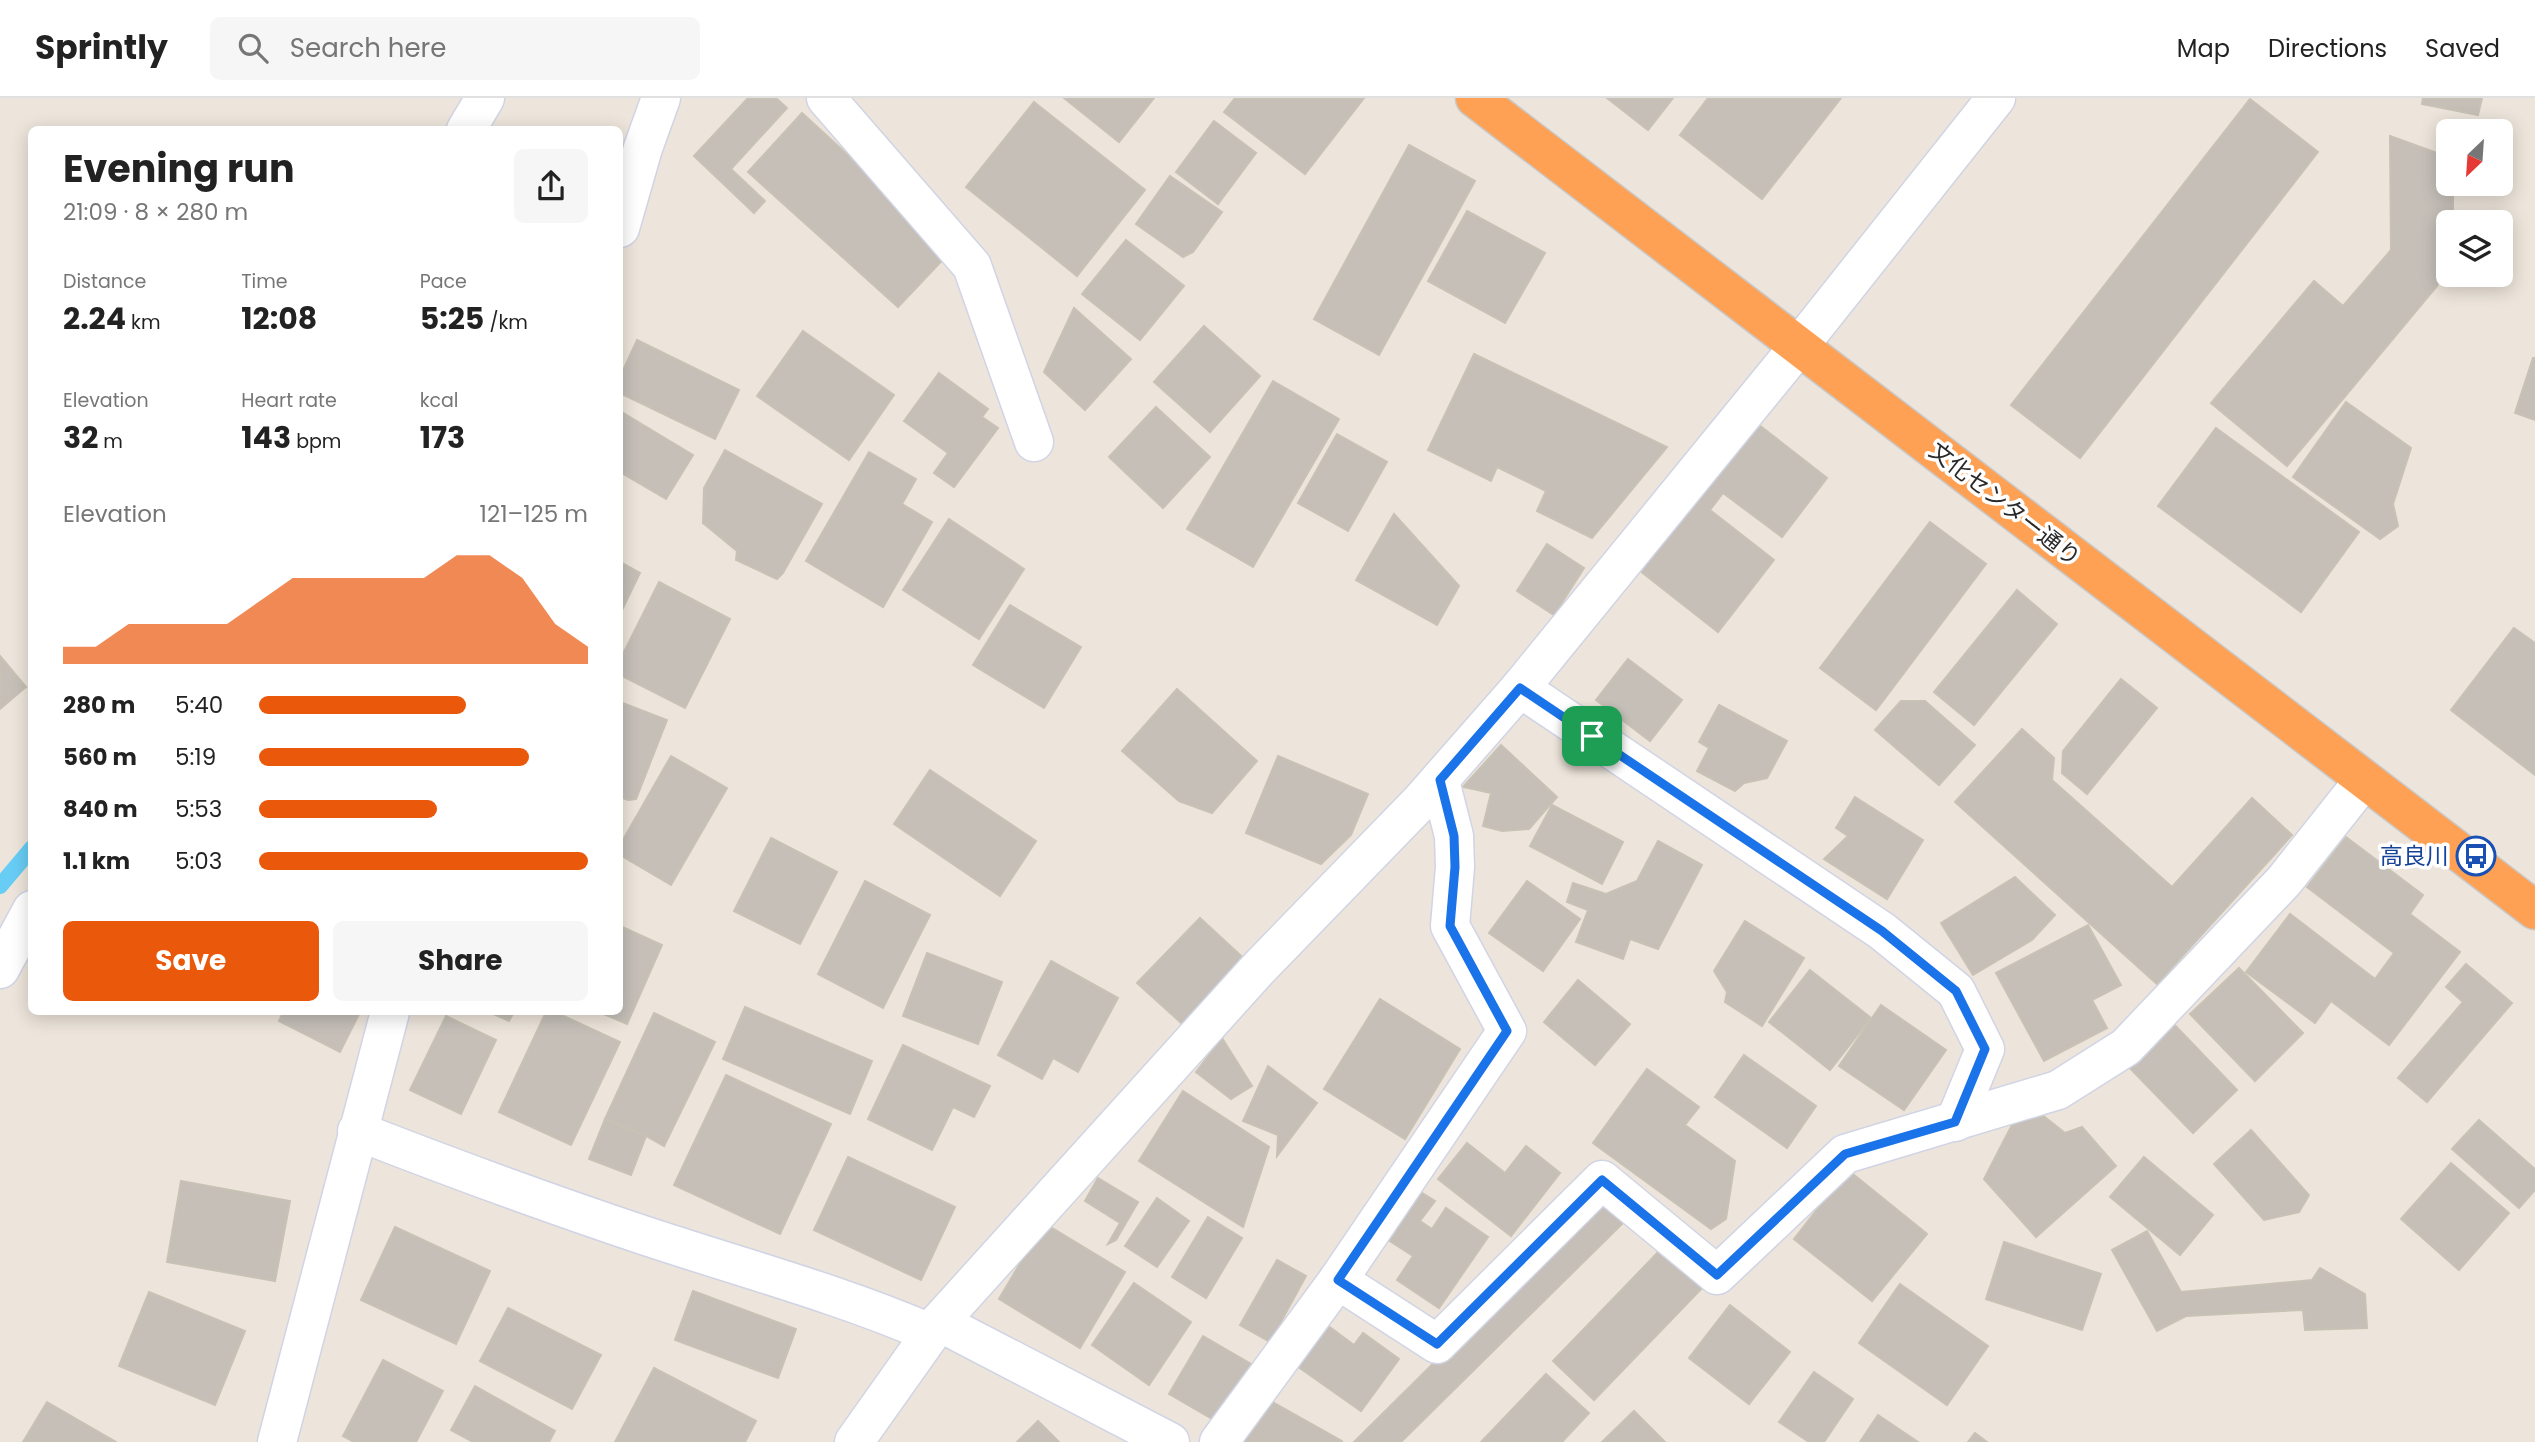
<!DOCTYPE html>
<meta charset="utf-8">
<style>
:root{--surface:#fff;--page:#f6f6f6;--text:#222;--muted:#767676;--line:#e0e0e0;--accent:#ea580c}
body{margin:0;font-family:Poppins,"Noto Sans JP",sans-serif;background:var(--page);color:var(--text);height:100vh;display:flex;flex-direction:column;font-size:26px;white-space:nowrap}
*{box-sizing:border-box;margin:0}
p{font-size:23px;color:var(--muted)}
.icon{flex:none;width:38px;height:38px;fill:none;stroke:currentColor;stroke-width:2;stroke-linecap:round;stroke-linejoin:round}
.map{position:relative;flex:1;overflow:hidden}
.sheet{position:absolute;left:28px;top:28px;width:595px;height:889px;display:flex;flex-direction:column;background:var(--surface);border-radius:10px;box-shadow:0 4px 18px #0003}
.sheet>*{flex:none}
.needle{width:46px;rotate:205deg}
.fabs{position:absolute;left:2436px;top:21px;display:grid;gap:14px}
.fabs a{display:grid;place-items:center;width:77px;height:77px;border-radius:10px;background:var(--surface);box-shadow:0 4px 18px #0003;font-size:35px}
.pin{position:absolute;display:grid;place-items:center;width:60px;height:60px;color:#fff;margin:-30px;border-radius:14px;box-shadow:0 4px 10px #0006}
.round{display:grid;place-items:center;flex:none;width:74px;height:74px;border-radius:10px;background:var(--page)}
.head{display:flex;align-items:center;justify-content:space-between;height:119px;padding:0 35px}
h1{font-size:38px;font-weight:700;line-height:52px}
.stats{display:grid;grid-template-columns:repeat(3,1fr);gap:10px;height:119px;padding:7px 35px}
.stats div{display:grid;align-content:center}
.stats b{font-size:30px;font-weight:700}
.stats small{font-size:19px;font-weight:400}
.stats p{font-size:19px}
.chart{height:196px;padding:14px 35px}
.chart p{display:flex;justify-content:space-between}
.chart svg{width:100%;height:126px;margin-top:7px;fill:var(--accent);opacity:.7}
.button{display:flex;gap:14px;margin-top:auto;padding:14px 35px}
.button a{flex:1;height:80px;border-radius:10px;background:var(--accent);color:#fff;font-size:28px;font-weight:700;line-height:80px;text-align:center}
.button a+a{background:var(--page);color:var(--text)}
ul{padding:0 35px;list-style:none;font-size:23px}
li{display:grid;grid-template-columns:112px 84px 1fr;align-items:center;height:52px}
li i{height:18px;border-radius:9px;background:var(--accent)}
header{display:flex;align-items:center;gap:42px;box-sizing:border-box;height:98px;padding:0 35px;background:var(--surface);border-bottom:2px solid var(--line)}
header strong{font-size:33px}
nav{display:flex;gap:38px;margin-inline-start:auto;font-size:24px}
.search{width:490px;height:63px;background:var(--page);display:flex;align-items:center;gap:18px;box-sizing:border-box;padding:0 24px;border-radius:10px;color:var(--muted);font-size:26px}
.map>svg:first-child{display:block}
.lines{fill:none;stroke-linecap:round;stroke-linejoin:round}
.stream{stroke:#68cdf5;stroke-width:16}
.building{fill:#c5bfb8;stroke:#c8c2b5;stroke-width:2}
.minor-casing{stroke:#d0d4e4;stroke-width:41}
.highway-casing{stroke:#c8c8c8;stroke-width:41}
.minor{stroke:#fff;stroke-width:38}
.highway{stroke:#ffa154;stroke-width:38}
.route-casing{stroke:#fff;stroke-width:14}
.route{stroke:#1a73e8;stroke-width:9}
.labels{text-anchor:middle;stroke-width:7;stroke-linejoin:round;paint-order:stroke}
.street-label{font-size:23px;fill:#2a2a2a;stroke:#fff}
.transit-label{font-size:23px;fill:#164399;stroke:#fff;text-anchor:end}
</style>
<header>
<strong>Sprintly</strong>
<div class="search"><svg class="icon" aria-label="search" viewBox="0 0 24 24"><circle cx="10" cy="10" r="6"/><path d="M15 15l6 6"/></svg>Search here</div>
<nav><a>Map</a><a>Directions</a><a>Saved</a></nav>
</header>
<div class="map">
<svg width="2535" height="1344" viewBox="0 0 2535 1344">
<rect width="100%" height="100%" fill="#ede5db"/>
<g class="lines">
<path class="stream" d="M0,788L32,750"/>
</g>
<g class="building">
<path d="M748,0H776L787,10L731,71L765,103L754,115L694,58Z"/>
<path d="M1064,0H1154L1119,44Z"/>
<path d="M1235,0H1364L1305,76L1224,14Z"/>
<path d="M1607,0H1673L1648,32Z"/>
<path d="M1708,0H1841L1762,101L1680,37Z"/>
<path d="M2423,0H2482L2478,17L2422,6Z"/>
<path d="M2250,1L2318,54L2080,360L2011,307Z"/>
<path d="M1034,4L1145,92L1077,178L966,89Z"/>
<path d="M802,15L952,152L898,209L748,74Z"/>
<path d="M1214,23L1256,55L1218,106L1176,74Z"/>
<path d="M2390,38L2448,59V86H2453V124H2448V163L2437,188L2287,368L2211,305L2314,183L2343,208L2391,152Z"/>
<path d="M1409,47L1475,83L1379,257L1314,221Z"/>
<path d="M1170,78L1222,114L1193,154L1183,159L1136,126Z"/>
<path d="M1467,113L1545,155L1505,225L1428,183Z"/>
<path d="M1126,142L1184,188L1140,242L1082,196Z"/>
<path d="M1074,210L1131,261L1085,312L1044,274Z"/>
<path d="M1204,228L1260,278L1210,334L1154,284Z"/>
<path d="M803,233L894,297L849,362L757,298Z"/>
<path d="M637,242L739,292L715,341L620,295V279Z"/>
<path d="M1474,256L1667,349L1592,440L1537,413L1546,393L1497,369L1491,383L1428,352Z"/>
<path d="M2533,260H2535V322L2515,315Z"/>
<path d="M939,275L988,311L982,319L998,330L954,389L934,375L948,355L904,323Z"/>
<path d="M1273,283L1339,321L1253,469L1187,431Z"/>
<path d="M2346,304L2411,350L2393,406L2398,428L2380,441L2293,379Z"/>
<path d="M1156,309L1210,359L1163,410L1109,359Z"/>
<path d="M620,313L693,357L666,401L620,374Z"/>
<path d="M1754,323L1827,380L1782,439L1723,395L1710,412L1774,462L1718,534L1639,472Z"/>
<path d="M2216,330L2359,434L2301,514L2158,408Z"/>
<path d="M1337,336L1387,364L1348,433L1298,405Z"/>
<path d="M725,352L822,406L783,475L777,481L736,462L737,453L703,425L704,390Z"/>
<path d="M869,354L916,381L902,406L932,424L883,509L806,463Z"/>
<path d="M1394,416L1459,488L1437,527L1356,482Z"/>
<path d="M949,421L1024,471L979,541L903,492Z"/>
<path d="M1930,424L1986,466L1876,612L1820,570Z"/>
<path d="M1547,446L1584,470L1554,517L1517,493Z"/>
<path d="M620,464L640,475L620,516Z"/>
<path d="M659,484L730,521L685,610L620,577V562Z"/>
<path d="M2017,492L2057,526L1974,627L1934,594Z"/>
<path d="M1010,507L1081,549L1044,610L973,567Z"/>
<path d="M2514,530L2535,545V677L2451,612Z"/>
<path d="M0,558L26,589L0,611Z"/>
<path d="M1628,561L1682,602L1650,643L1596,602Z"/>
<path d="M2121,581L2157,610L2087,696L2062,675L2063,653Z"/>
<path d="M1177,591L1257,663L1212,715L1179,703L1122,653Z"/>
<path d="M1901,603H1925L1975,647L1939,687L1875,632Z"/>
<path d="M620,604L667,622L636,701L628,702L620,699Z"/>
<path d="M1719,607L1787,643L1767,680L1744,685L1735,693L1697,673L1709,650L1699,644Z"/>
<path d="M2022,631L2054,660L2052,682L2172,789L2252,700L2292,737L2157,886L1955,704Z"/>
<path d="M1501,647L1557,699L1529,731L1502,733L1483,728L1491,695L1463,689Z"/>
<path d="M671,658L727,690L671,787L620,757V747Z"/>
<path d="M1278,658L1368,696L1351,737L1321,766L1246,735Z"/>
<path d="M930,672L1036,743L1000,798L894,726Z"/>
<path d="M1855,699L1923,742L1887,801L1824,761L1848,738L1836,730Z"/>
<path d="M1552,707L1623,744L1602,786L1530,748Z"/>
<path d="M2346,739L2423,797L2410,816L2460,854L2389,947L2331,903L2315,925L2246,874L2290,816L2375,881L2394,855L2307,789Z"/>
<path d="M771,740L837,774L800,846L734,813Z"/>
<path d="M1658,743L1702,767L1658,851L1630,841L1623,861L1576,844L1588,812L1567,804L1573,785L1606,796L1637,783Z"/>
<path d="M2015,779L2055,817L2032,842L1973,877L1941,825Z"/>
<path d="M865,783L930,817L883,910L818,876Z"/>
<path d="M1527,783L1580,821L1543,873L1489,835Z"/>
<path d="M1200,820L1251,867L1189,932L1137,885Z"/>
<path d="M1745,823L1804,860L1762,928L1725,904L1727,894L1714,873Z"/>
<path d="M2088,827L2121,887L2092,902L2107,930L2044,963L1996,875Z"/>
<path d="M620,828L662,847L627,926L599,914H620Z"/>
<path d="M927,855L1002,884L978,946L903,918Z"/>
<path d="M1051,863L1118,900L1078,974L1053,960L1042,981L998,957Z"/>
<path d="M2466,866L2512,905L2427,1004L2398,980L2463,904L2446,889Z"/>
<path d="M2239,870L2303,935L2255,983L2190,916Z"/>
<path d="M1810,872L1871,920L1830,972L1769,924Z"/>
<path d="M1578,882L1630,926L1595,967L1544,924Z"/>
<path d="M1380,901L1460,951L1405,1041L1324,991Z"/>
<path d="M1881,907L1946,952L1904,1012L1839,968Z"/>
<path d="M745,909L872,963L850,1016L723,961Z"/>
<path d="M283,914H360L340,954L279,923Z"/>
<path d="M489,914H514L509,923Z"/>
<path d="M546,914H555L620,944L571,1047L499,1014Z"/>
<path d="M654,915L715,944L664,1048L646,1038L605,1021Z"/>
<path d="M446,918L496,942L461,1016L410,992Z"/>
<path d="M2167,919L2237,992L2193,1035L2122,962Z"/>
<path d="M1222,940L1252,988L1231,1001L1196,974Z"/>
<path d="M903,947L990,988L974,1019L953,1009L932,1052L868,1021Z"/>
<path d="M1744,957L1816,1008L1787,1050L1715,999Z"/>
<path d="M1268,968L1317,1005L1277,1058L1278,1037L1243,1023Z"/>
<path d="M1647,971L1699,1009L1685,1027L1735,1063L1726,1121L1711,1131L1593,1045Z"/>
<path d="M726,977L831,1026L780,1136L674,1087Z"/>
<path d="M1183,993L1269,1049L1243,1129L1139,1063Z"/>
<path d="M2036,1012L2065,1035L2082,1029L2116,1068L2036,1139L1984,1081L2017,1017Z"/>
<path d="M605,1021L646,1038L631,1077L589,1061Z"/>
<path d="M2479,1022L2535,1071V1092L2519,1110L2452,1051Z"/>
<path d="M2251,1032L2309,1097L2299,1114L2264,1122L2214,1066Z"/>
<path d="M1467,1045L1505,1075L1526,1048L1560,1075L1511,1138L1438,1081Z"/>
<path d="M848,1059L955,1109L921,1182L814,1132Z"/>
<path d="M2144,1059L2213,1117L2180,1157L2110,1099Z"/>
<path d="M2451,1065L2509,1115L2459,1172L2401,1121Z"/>
<path d="M1848,1072L1927,1136L1872,1203L1794,1141Z"/>
<path d="M1098,1080L1138,1104L1116,1142L1108,1146L1120,1125L1085,1103Z"/>
<path d="M181,1083L290,1103L275,1183L167,1164Z"/>
<path d="M1419,1093L1435,1103L1420,1123L1432,1131L1446,1110L1488,1139L1439,1210L1397,1182L1413,1158L1385,1140Z"/>
<path d="M1157,1100L1189,1123L1157,1169L1125,1148Z"/>
<path d="M1600,1100L1624,1124L1401,1344H1354Z"/>
<path d="M1208,1119L1242,1140L1206,1200L1172,1179Z"/>
<path d="M1044,1125L1125,1174L1080,1250L999,1201Z"/>
<path d="M395,1129L490,1173L456,1246L361,1202Z"/>
<path d="M2147,1133L2181,1194L2312,1182L2320,1170L2365,1196L2367,1230L2305,1232L2303,1212L2186,1218L2157,1233L2112,1152Z"/>
<path d="M2004,1144L2101,1176L2082,1232L1986,1201Z"/>
<path d="M1663,1149L1704,1188L1594,1302L1553,1263Z"/>
<path d="M1277,1162L1306,1178L1270,1244L1240,1227Z"/>
<path d="M1134,1185L1191,1224L1149,1287L1092,1247Z"/>
<path d="M1900,1186L1988,1248L1947,1307L1859,1245Z"/>
<path d="M693,1193L796,1231L778,1280L675,1242Z"/>
<path d="M149,1194L245,1233L215,1307L119,1268Z"/>
<path d="M1730,1207L1790,1254L1749,1306L1689,1260Z"/>
<path d="M508,1210L601,1257L572,1311L480,1263Z"/>
<path d="M1327,1227L1354,1247L1363,1235L1399,1261L1361,1313L1297,1268Z"/>
<path d="M1203,1238L1253,1267L1219,1325L1169,1296Z"/>
<path d="M383,1262L443,1293L416,1344H354L343,1338Z"/>
<path d="M654,1270L756,1323L745,1344H615Z"/>
<path d="M1814,1274L1853,1301L1824,1344H1809L1779,1324Z"/>
<path d="M1546,1276L1589,1315L1562,1344H1481Z"/>
<path d="M475,1288L555,1333L549,1344H473L451,1332Z"/>
<path d="M1267,1301L1342,1343V1344H1242Z"/>
<path d="M47,1304L116,1344H23Z"/>
<path d="M1634,1313L1665,1344H1602Z"/>
<path d="M1878,1317L1918,1344H1860Z"/>
<path d="M1038,1323L1059,1344H1017Z"/>
<path d="M1975,1335L1987,1344H1968Z"/>
</g>
<g class="lines">
<defs>
<g id="minor">
<path d="M826,0L972,168L1034,344"/>
<path d="M466,32L485,0"/>
<path d="M620,130L643,50L661,0"/>
<path d="M1520,590L1882,833L1956,893L1985,951L1955,1024"/>
<path d="M0,871L32,812"/>
<path d="M357,1033C452,1070 547,1105 643,1137C739,1169 837,1195 930,1235"/>
<path d="M1338,1182L1437,1246L1602,1082L1717,1177L1845,1056L2058,992L2126,949L2284,783L2364,682"/>
<path d="M939,1224L1170,1344"/>
<path d="M277,1344L390,914"/>
<path d="M854,1344L939,1224L1258,871L1421,703L1520,590L1799,248L1996,0"/>
<path d="M1219,1344L1338,1182L1507,933L1450,828L1455,769L1454,738L1440,683"/>
</g>
<path id="highway" d="M1475,0L2535,812"/>
</defs>
<use href="#minor" class="minor-casing"/>
<use href="#highway" class="highway-casing"/>
<use href="#minor" class="minor"/>
<use href="#highway" class="highway"/>
</g>
<g class="lines">
<defs>
<path id="route" d="M1520,590L1882,833L1956,893L1985,951L1955,1024L1845,1056L1717,1177L1602,1082L1437,1246L1338,1182L1507,933L1450,828L1455,769L1454,738L1440,682Z"/>
</defs>
<use href="#route" class="route-casing"/>
<use href="#route" class="route"/>
</g>
<defs>
<symbol id="bus-ring" viewBox="-11 -11 22 22"><circle r="9.5" fill="#fff" stroke="#1a4fb4" stroke-width="1.5"/><path d="M-5-6H5V4H4V6H2V4H-2V6H-4V4H-5ZM-3.5-4V0h7V-4ZM-3.5 1.2v1.5H-2V1.2ZM2 1.2v1.5H3.5V1.2Z" fill="#1a4fb4"/></symbol>
</defs>
<g fill-rule="evenodd">
<use href="#bus-ring" x="2454" y="736" width="44" height="44"/>
</g>
<g class="labels">
<g class="street-label">
<text transform="translate(2005 406) rotate(38)" y="8">文化センター通り</text>
</g>
<g class="transit-label">
<text x="2449" y="766">高良川</text>
</g>
</g>
</svg>
<div class="fabs">
<a><svg class="needle" viewBox="-14 -14 28 28"><path d="M0-13l5 13h-10z" fill="#e53935"/><path d="M0 13l5-13h-10z" fill="#767676"/></svg></a>
<a><svg class="icon" aria-label="layers" viewBox="0 0 24 24"><path d="M12 4l9 5-9 5-9-5zM3 14l9 5 9-5"/></svg></a>
</div>
<div class="pin" style="left:1592px;top:638px;background:#1e9e55"><svg class="icon" aria-label="arrive" viewBox="0 0 24 24"><path d="M6 21V4h12l-3 4 3 4H6"/></svg></div>
<section class="sheet">
<div class="head"><div><h1>Evening run</h1><p>21:09 · 8 × 280 m</p></div><a class="round"><svg class="icon" aria-label="share" viewBox="0 0 24 24"><path d="M12 15V3M7 8l5-5 5 5M5 13v7h14v-7"/></svg></a></div>
<div class="stats">
<div><p>Distance</p><b>2.24<small> km</small></b></div>
<div><p>Time</p><b>12:08</b></div>
<div><p>Pace</p><b>5:25<small> /km</small></b></div>
</div>
<div class="stats">
<div><p>Elevation</p><b>32<small> m</small></b></div>
<div><p>Heart rate</p><b>143<small> bpm</small></b></div>
<div><p>kcal</p><b>173</b></div>
</div>
<div class="chart"><p><span>Elevation</span>121–125 m</p>
<svg viewBox="0 0 160 44" preserveAspectRatio="none"><path d="M0 44V38L10 38L20 30L30 30L40 30L50 30L60 22L70 14L80 14L90 14L100 14L110 14L120 6L130 6L140 14L150 30L160 38V44z"/></svg>
</div>
<ul>
<li><b>280 m</b>5:40<i style="width:63%"></i></li>
<li><b>560 m</b>5:19<i style="width:82%"></i></li>
<li><b>840 m</b>5:53<i style="width:54%"></i></li>
<li><b>1.1 km</b>5:03<i style="width:100%"></i></li>
</ul>
<div class="button"><a>Save</a><a>Share</a></div>
</section>
</div>
